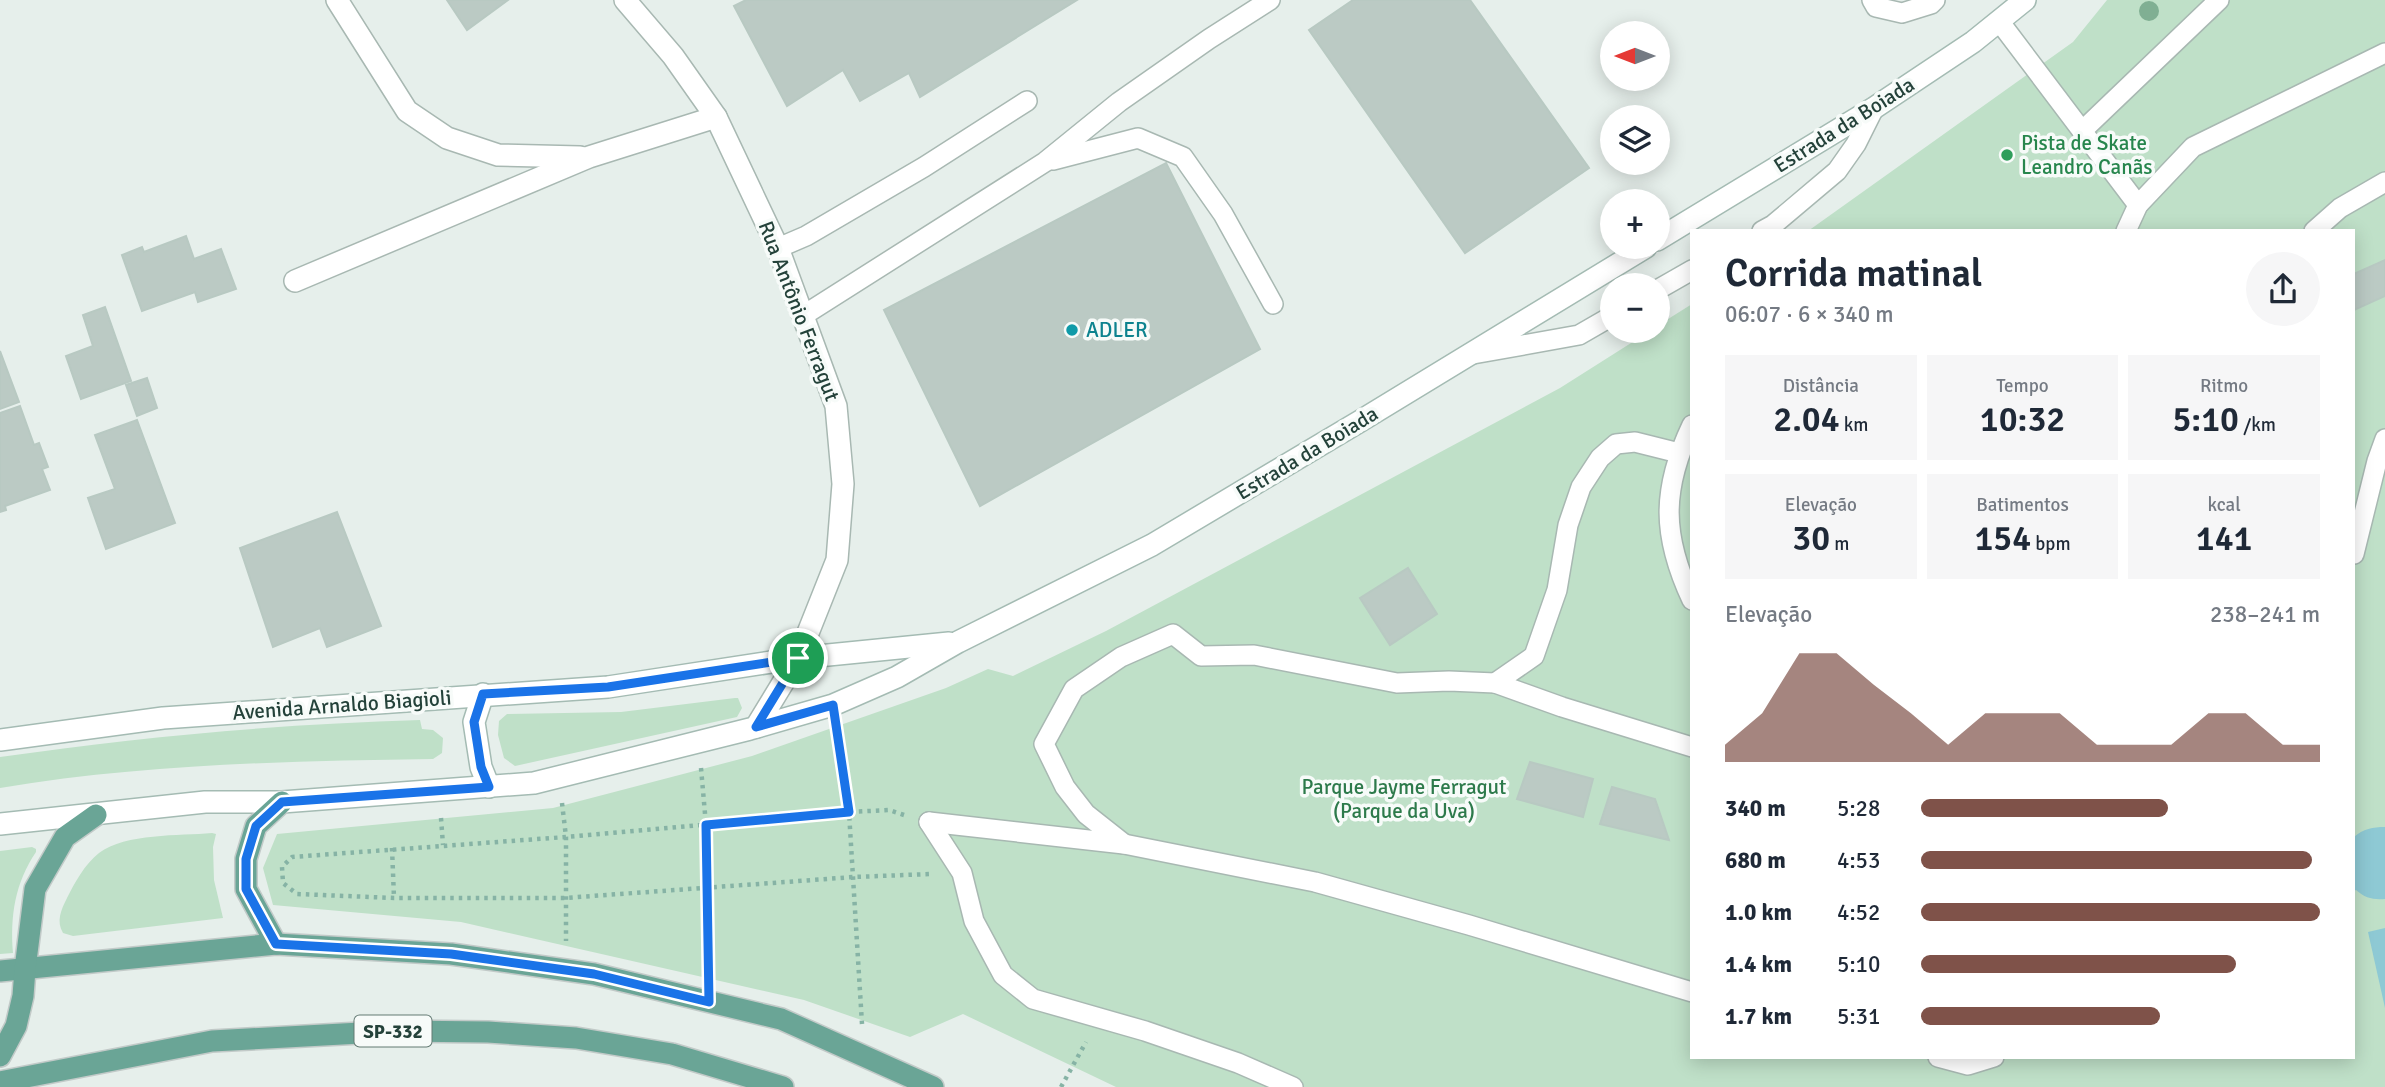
<!DOCTYPE html>
<html lang="pt">
<meta charset="utf-8">
<style>
:root{--surface:#fff;--page:#f6f6f7;--text:#1f2937;--muted:#747a83;--accent:#7f5249}
body{margin:0;font-family:Signika,sans-serif;background:var(--page);color:var(--text);height:100vh;display:flex;flex-direction:column;font-size:26px;white-space:nowrap}
*{box-sizing:border-box;margin:0}
p{font-size:23px;color:var(--muted)}
.icon{flex:none;width:38px;height:38px;fill:none;stroke:currentColor;stroke-width:2;stroke-linecap:round;stroke-linejoin:round}
.map{position:relative;flex:1;overflow:hidden}
.panel{position:absolute;left:1690px;top:229px;width:665px;height:830px;display:flex;flex-direction:column;background:var(--surface);border-radius:0px;box-shadow:0 4px 18px #0003}
.panel>*{flex:none}
.needle{width:46px;rotate:270deg}
.tools{position:absolute;left:1600px;top:21px;display:grid;gap:14px}
.tools a{display:grid;place-items:center;width:70px;height:70px;border-radius:50%;background:var(--surface);box-shadow:0 4px 18px #0003;font-size:35px}
.pin{position:absolute;display:grid;place-items:center;width:60px;height:60px;color:#fff;margin:-30px;border:4px solid #fff;border-radius:50%;box-shadow:0 2px 7px #0007}
.round{display:grid;place-items:center;flex:none;width:74px;height:74px;border-radius:37px;background:var(--page)}
.headline{display:flex;align-items:center;justify-content:space-between;height:119px;padding:0 35px}
h1{font-size:38px;font-weight:600;line-height:52px}
.metrics{display:grid;grid-template-columns:repeat(3,1fr);gap:10px;height:119px;padding:7px 35px}
.metrics div{display:grid;align-content:center;border-radius:0px;background:var(--page);text-align:center}
.metrics b{font-size:35px;font-weight:600}
.metrics small{font-size:19px;font-weight:400}
.metrics p{font-size:19px}
.chart{height:196px;padding:14px 35px}
.chart p{display:flex;justify-content:space-between}
.chart svg{width:100%;height:126px;margin-top:7px;fill:var(--accent);opacity:.7}
ul{padding:0 35px;list-style:none;font-size:23px}
li{display:grid;grid-template-columns:112px 84px 1fr;align-items:center;height:52px}
li i{height:18px;border-radius:9px;background:var(--accent)}
.map>svg:first-child{display:block}
.green{fill:#bfe0c8}
.water{fill:#8ec9d4}
.building{fill:#bbcac4;stroke:#b8c9c2;stroke-width:2}
.lines{fill:none;stroke-linecap:round;stroke-linejoin:round}
.service-casing{stroke:#a8b8b2;stroke-width:22}
.minor-casing{stroke:#a8b8b2;stroke-width:24}
.secondary-casing{stroke:#a4bbb3;stroke-width:24}
.primary-casing{stroke:#c2cac8;stroke-width:24}
.path{stroke:#86b3a5;stroke-width:4.5;stroke-dasharray:3.5 5;stroke-linecap:butt}
.service{stroke:#fff;stroke-width:19}
.minor{stroke:#fff;stroke-width:21}
.secondary{stroke:#fff;stroke-width:21}
.primary{stroke:#6aa596;stroke-width:21}
.tree{fill:#80af93}
.route-casing{stroke:#fff;stroke-width:14}
.route{stroke:#1a73e8;stroke-width:9}
.leisure-dot{fill:#2e9e5b;stroke:#f7fbf9;stroke-width:2.5}
.culture-dot{fill:#0f9aa8;stroke:#f7fbf9;stroke-width:2.5}
.labels{text-anchor:middle;stroke-width:7;stroke-linejoin:round;paint-order:stroke}
.shield{fill:#f7fbf9;stroke:#637a73;stroke-width:2}
.shield-label{font-size:19px;font-weight:bold;fill:#24423a}
.street-label{font-size:21px;fill:#24423a;stroke:#f7fbf9}
.leisure-label{font-size:21px;fill:#27864d;stroke:#f7fbf9;text-anchor:start}
.culture-label{font-size:21px;fill:#0d838f;stroke:#f7fbf9;text-anchor:start}
.park-label{font-size:21px;fill:#2d7a4b;stroke:#f7fbf9}
</style>
<div class="map">
<svg width="2385" height="1087" viewBox="0 0 2385 1087">
<rect width="100%" height="100%" fill="#e6efeb"/>
<g class="green">
<path d="M2107,0H2385V1087H1116L963,1014L910,1037L804,1000L461,922L273,905L263,868L277,834L553,808L752,756L946,688L988,669L1013,676L1106,631L1560,388L1650,331H1657V326L1692,304V1057H2354V231H1808L2073,42Z"/>
<path d="M735,698H738L742,708L737,717L515,766L504,758L498,735L499,721L507,714L621,712Z"/>
<path d="M420,720L422,729L433,730L443,738L442,753L433,759C289,761 143,764 0,788V757C139,737 280,724 420,720Z"/>
<path d="M212,833L216,834L213,847L214,880L223,918L73,936L63,933C56,921 61,910 67,898C75,882 85,864 99,853C126,833 179,836 212,833Z"/>
<path d="M32,847L36,849V852C15,883 10,916 13,953L0,954V851Z"/>
</g>
<g class="water">
<path d="M2385,827V899C2373,900 2365,898 2356,890L2354,891V837C2363,829 2373,827 2385,827Z"/>
<path d="M2385,928V1008L2368,932Z"/>
</g>
<g class="building">
<path d="M447,0H508L467,30Z"/>
<path d="M746,0H1077L920,97L909,73L860,101L843,70L787,106L734,6Z"/>
<path d="M1353,0H1470L1589,168L1465,253L1309,30Z"/>
<path d="M1166,163L1260,349L980,506L884,310Z"/>
<path d="M186,236L194,259L221,249L236,289L198,302L195,292L142,311L122,255L142,247L144,252Z"/>
<path d="M2385,260V296L2354,310V274Z"/>
<path d="M105,307L131,381L81,399L66,356L93,346L83,315Z"/>
<path d="M0,351L19,402L0,409Z"/>
<path d="M147,378L157,408L137,416L126,385Z"/>
<path d="M20,406L34,445L39,443L48,467L42,469L50,490L5,506L6,510L0,512V413Z"/>
<path d="M137,420L175,523L106,549L88,498L115,489L95,435Z"/>
<path d="M337,512L381,626L327,647L320,628L273,647L240,548Z"/>
<path d="M1408,568L1437,614L1390,645L1360,598Z"/>
<path d="M1530,762L1593,779L1583,817L1517,799Z"/>
<path d="M1612,787L1655,799L1669,840L1600,824Z"/>
</g>
<g class="lines">
<defs>
<g id="service">
<path d="M1872,0L1876,7L1902,13L1931,4L1935,0"/>
<path d="M1999,21L2138,205"/>
<path d="M2082,131L2219,0"/>
<path d="M1053,160L1138,138L1183,157L1223,214L1273,304"/>
<path d="M1762,231L1773,225L1837,171L1856,144L1874,108"/>
<path d="M2126,231L2138,205L2193,147L2385,53"/>
<path d="M2314,231L2340,208L2385,182"/>
<path d="M778,248L806,236L924,167L1027,101"/>
<path d="M1657,290L1692,270"/>
<path d="M804,315L1045,162L1119,102L1209,39L1270,0"/>
<path d="M1473,354L1579,335L1612,316"/>
<path d="M1692,425C1661,490 1662,536 1692,600"/>
<path d="M1679,453L1635,442L1616,444L1600,458L1581,487L1568,525L1557,590L1534,656L1495,683L1562,707L1692,747"/>
<path d="M2354,554L2377,461L2385,439"/>
<path d="M929,822L1124,844L1315,882L1469,925L1692,992"/>
<path d="M929,822L962,873L974,921L1003,975L1033,999L1145,1031L1238,1063L1293,1087"/>
<path d="M1124,844L1086,814L1065,787L1044,744L1074,689L1121,657L1173,634L1201,656L1254,655L1397,683L1449,681L1495,683"/>
<path d="M1938,1057L1968,1065L1994,1057"/>
</g>
<g id="minor">
<path d="M337,0L407,111L447,138L498,155L580,157"/>
<path d="M625,0L673,56L716,117L778,248L836,406L843,484L837,560L798,658L756,727"/>
<path d="M295,281L589,157L716,117"/>
</g>
<g id="secondary">
<path d="M1657,240L1874,108L1973,42L2025,0"/>
<path d="M483,694L474,722L481,767L489,787"/>
<path d="M0,740L163,718L608,687L798,658L949,643"/>
<path d="M0,824L205,802H282L534,783L750,729L833,705L897,677L958,642L1152,545L1362,420L1646,247"/>
</g>
<g id="primary">
<path d="M276,944L246,889V859L256,826L282,802"/>
<path d="M0,971L276,944L451,954L594,974L781,1019L933,1087"/>
<path d="M0,1056L16,1026L23,996L25,969L35,889L65,837L96,815"/>
<path d="M0,1082L212,1041L398,1031L488,1032L576,1038L672,1054L783,1087"/>
</g>
</defs>
<use href="#service" class="service-casing"/>
<use href="#minor" class="minor-casing"/>
<use href="#secondary" class="secondary-casing"/>
<use href="#primary" class="primary-casing"/>
<g class="path">
<path d="M837,733L849,812L862,1024"/>
<path d="M701,768L706,825L709,973"/>
<path d="M562,803L566,837V941"/>
<path d="M904,815L889,810L849,812L566,837L292,857L282,867L283,883L297,894L394,898H565L854,877L930,874"/>
<path d="M441,818L443,845"/>
<path d="M392,848L394,898"/>
<path d="M1061,1087L1086,1042"/>
</g>
<use href="#service" class="service"/>
<use href="#minor" class="minor"/>
<use href="#secondary" class="secondary"/>
<use href="#primary" class="primary"/>
</g>
<circle class="tree" cx="2149" cy="11" r="10"/>
<g class="lines">
<defs>
<path id="route" d="M798,658L756,727L833,705L849,812L706,825L709,1002L594,974L451,954L276,944L246,889V859L256,826L282,802L489,787L481,767L474,722L483,694L608,687Z"/>
</defs>
<use href="#route" class="route-casing"/>
<use href="#route" class="route"/>
</g>
<circle class="leisure-dot" cx="2007" cy="155" r="7"/>
<circle class="culture-dot" cx="1072" cy="330" r="7"/>
<g class="labels">
<rect class="shield" x="354.5" y="1015.5" width="77" height="31" rx="5"/>
<g class="shield-label">
<text x="393" y="1038">SP-332</text>
</g>
<g class="street-label">
<text transform="translate(1844 125) rotate(-32)" y="7">Estrada da Boiada</text>
<text transform="translate(799 311) rotate(69)" y="7">Rua Antônio Ferragut</text>
<text transform="translate(1307 453) rotate(-31)" y="7">Estrada da Boiada</text>
<text transform="translate(342 705) rotate(-4)" y="7">Avenida Arnaldo Biagioli</text>
</g>
<g class="leisure-label">
<text x="2021" y="150">Pista de Skate<tspan x="2021" dy="24">Leandro Canãs</tspan></text>
</g>
<g class="culture-label">
<text x="1086" y="337">ADLER</text>
</g>
<g class="park-label">
<text x="1404" y="794">Parque Jayme Ferragut<tspan x="1404" dy="24">(Parque da Uva)</tspan></text>
</g>
</g>
</svg>
<div class="tools">
<a><svg class="needle" viewBox="-14 -14 28 28"><path d="M0-13l5 13h-10z" fill="#e53935"/><path d="M0 13l5-13h-10z" fill="#747a83"/></svg></a>
<a><svg class="icon" aria-label="layers" viewBox="0 0 24 24"><path d="M12 4l9 5-9 5-9-5zM3 14l9 5 9-5"/></svg></a>
<a>+</a>
<a>−</a>
</div>
<div class="pin" style="left:798px;top:658px;background:#1e9e55"><svg class="icon" aria-label="arrive" viewBox="0 0 24 24"><path d="M6 21V4h12l-3 4 3 4H6"/></svg></div>
<section class="panel">
<div class="headline"><div><h1>Corrida matinal</h1><p>06:07 · 6 × 340 m</p></div><a class="round"><svg class="icon" aria-label="share" viewBox="0 0 24 24"><path d="M12 15V3M7 8l5-5 5 5M5 13v7h14v-7"/></svg></a></div>
<div class="metrics">
<div><p>Distância</p><b>2.04<small> km</small></b></div>
<div><p>Tempo</p><b>10:32</b></div>
<div><p>Ritmo</p><b>5:10<small> /km</small></b></div>
</div>
<div class="metrics">
<div><p>Elevação</p><b>30<small> m</small></b></div>
<div><p>Batimentos</p><b>154<small> bpm</small></b></div>
<div><p>kcal</p><b>141</b></div>
</div>
<div class="chart"><p><span>Elevação</span>238–241 m</p>
<svg viewBox="0 0 160 44" preserveAspectRatio="none"><path d="M0 44V38L10 27L20 6L30 6L40 17L50 27L60 38L70 27L80 27L90 27L100 38L110 38L120 38L130 27L140 27L150 38L160 38V44z"/></svg>
</div>
<ul>
<li><b>340 m</b>5:28<i style="width:62%"></i></li>
<li><b>680 m</b>4:53<i style="width:98%"></i></li>
<li><b>1.0 km</b>4:52<i style="width:100%"></i></li>
<li><b>1.4 km</b>5:10<i style="width:79%"></i></li>
<li><b>1.7 km</b>5:31<i style="width:60%"></i></li>
</ul>
</section>
</div>
